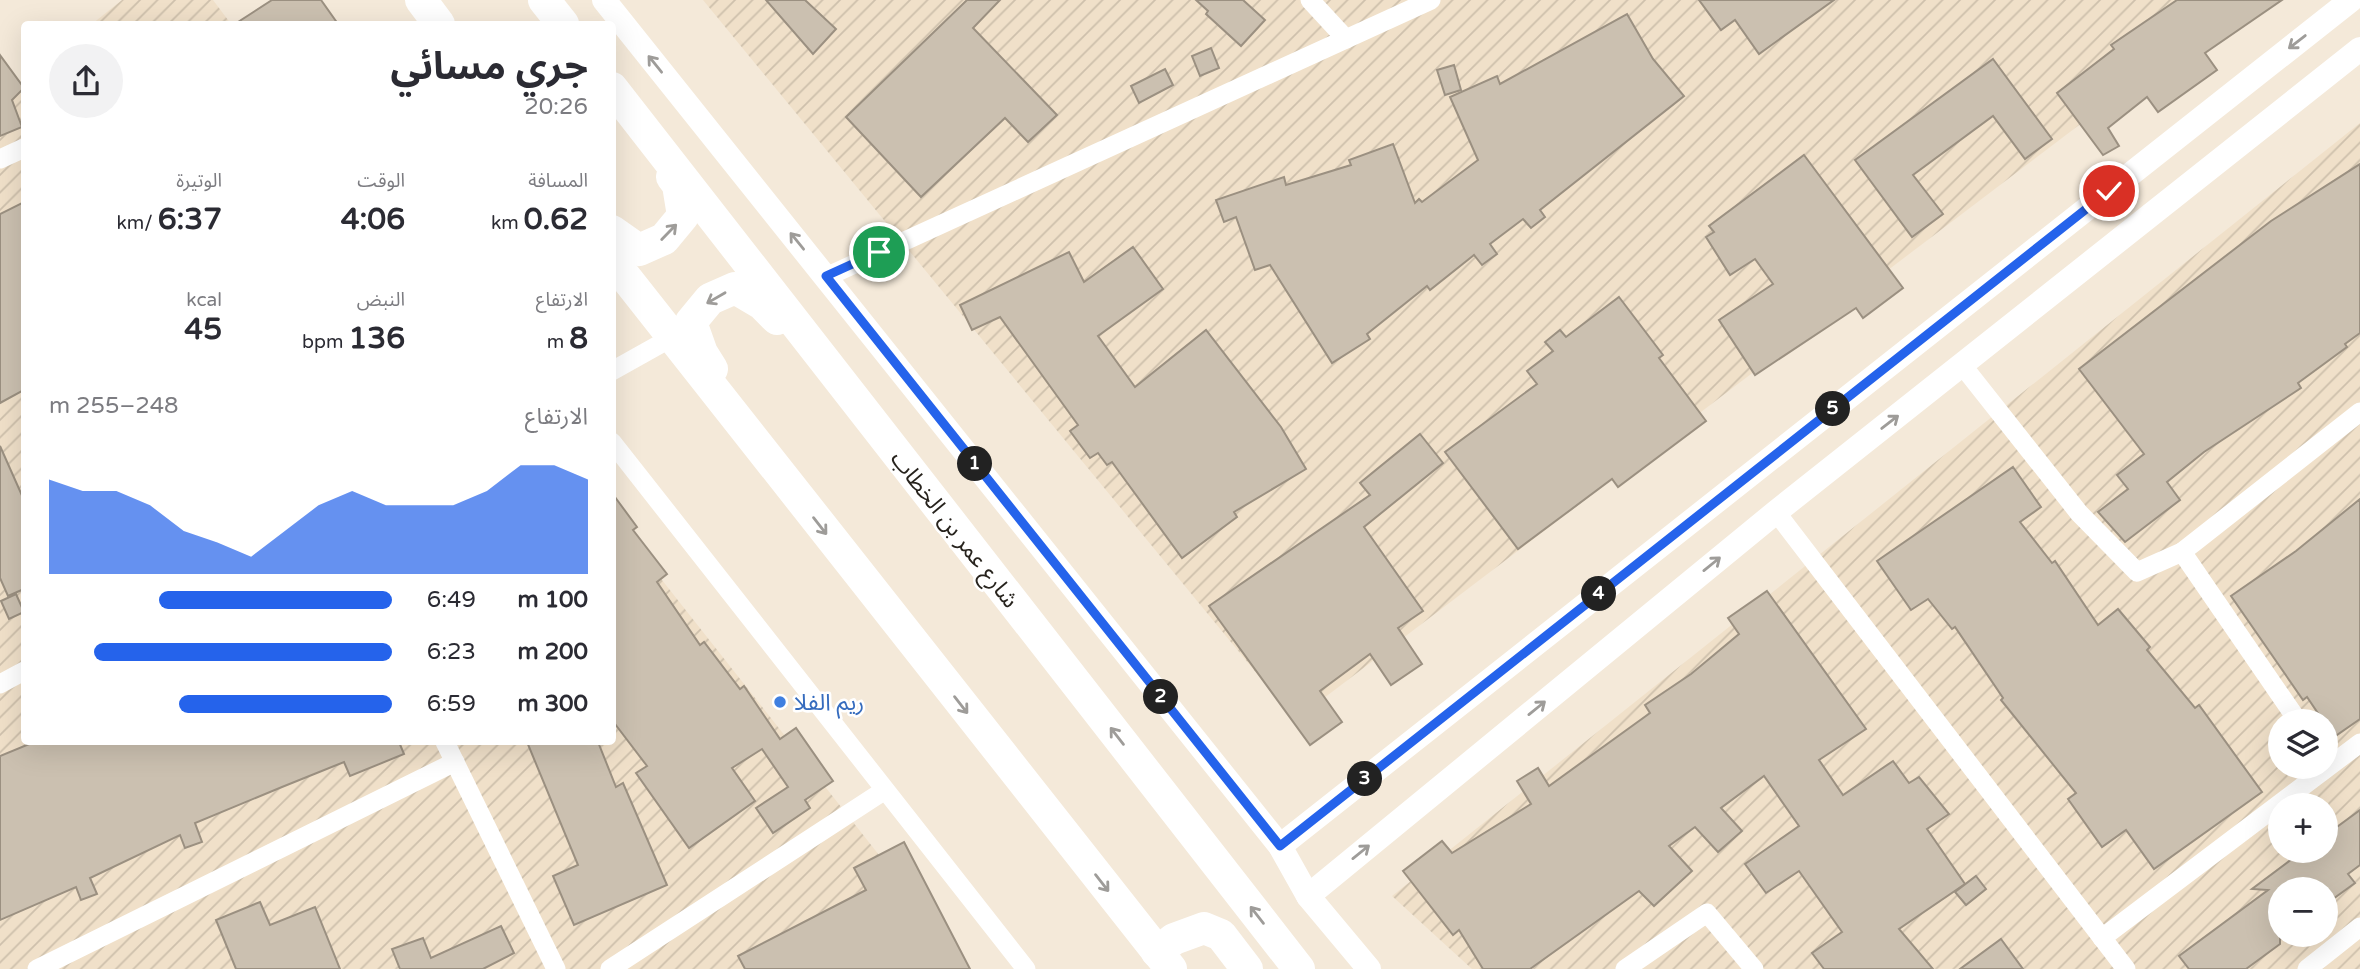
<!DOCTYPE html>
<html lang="ar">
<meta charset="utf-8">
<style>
:root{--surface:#fff;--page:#f2f2f3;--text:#2b2b33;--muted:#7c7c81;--accent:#2563eb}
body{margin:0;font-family:"Varela Round","Noto Sans Arabic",sans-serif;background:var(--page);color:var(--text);direction:rtl;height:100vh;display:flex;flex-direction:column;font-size:26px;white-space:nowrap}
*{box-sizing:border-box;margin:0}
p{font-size:23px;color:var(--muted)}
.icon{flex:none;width:38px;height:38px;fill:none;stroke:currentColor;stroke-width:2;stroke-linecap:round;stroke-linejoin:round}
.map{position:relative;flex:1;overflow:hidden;direction:ltr}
.details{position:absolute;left:21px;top:21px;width:595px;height:724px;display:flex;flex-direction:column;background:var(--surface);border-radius:7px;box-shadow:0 7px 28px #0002;direction:rtl}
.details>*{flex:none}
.fabs{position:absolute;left:2268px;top:709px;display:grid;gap:14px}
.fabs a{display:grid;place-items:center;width:70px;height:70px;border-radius:50%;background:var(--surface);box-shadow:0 7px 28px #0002;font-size:35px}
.pin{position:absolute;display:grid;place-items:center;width:60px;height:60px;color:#fff;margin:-30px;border:4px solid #fff;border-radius:50%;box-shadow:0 2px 7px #0007}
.km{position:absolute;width:35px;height:35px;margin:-18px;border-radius:50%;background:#222;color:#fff;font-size:19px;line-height:35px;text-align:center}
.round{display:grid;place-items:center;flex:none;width:74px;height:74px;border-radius:37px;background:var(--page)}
.head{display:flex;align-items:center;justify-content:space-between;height:119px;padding:0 28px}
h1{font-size:38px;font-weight:700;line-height:52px}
.stats{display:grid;grid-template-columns:repeat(3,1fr);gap:10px;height:119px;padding:7px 28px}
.stats div{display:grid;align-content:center}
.stats b{font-size:30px;font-weight:700}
.stats small{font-size:19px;font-weight:400}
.stats p{font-size:19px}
.chart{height:196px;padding:14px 28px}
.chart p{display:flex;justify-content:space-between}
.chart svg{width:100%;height:126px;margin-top:7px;fill:var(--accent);opacity:.7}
ul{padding:0 28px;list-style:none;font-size:23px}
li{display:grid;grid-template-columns:112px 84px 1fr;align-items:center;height:52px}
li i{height:18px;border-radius:9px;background:var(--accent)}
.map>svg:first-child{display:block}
.industrial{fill:url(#industrial-furrows);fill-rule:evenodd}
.building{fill:#cbc0b0;stroke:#9b9081;stroke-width:2}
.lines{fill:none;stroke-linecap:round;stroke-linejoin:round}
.minor{stroke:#fff;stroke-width:19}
.tertiary{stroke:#fff;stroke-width:24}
.primary{stroke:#fff;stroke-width:32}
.oneway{stroke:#9e9c99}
.route-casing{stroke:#fff;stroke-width:14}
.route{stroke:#2563eb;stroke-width:9}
.shop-dot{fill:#3f7fe0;stroke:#fff;stroke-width:2.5}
.labels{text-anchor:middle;stroke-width:5;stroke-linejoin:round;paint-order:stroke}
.street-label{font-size:23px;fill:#27231d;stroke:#fff}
.shop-label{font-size:23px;fill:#366cbe;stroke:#fff;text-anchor:start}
</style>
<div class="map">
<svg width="2360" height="969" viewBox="0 0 2360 969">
<defs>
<pattern id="industrial-furrows" width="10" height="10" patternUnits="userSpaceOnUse" patternTransform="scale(1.75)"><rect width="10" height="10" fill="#f0e0c9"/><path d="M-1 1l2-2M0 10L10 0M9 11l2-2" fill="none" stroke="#cec0ac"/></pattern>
</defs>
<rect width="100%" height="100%" fill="#f4e9d9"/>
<g class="industrial">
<path d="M122,0H213L231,24H92Z"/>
<path d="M703,0H2244L1295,720Z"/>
<path d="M24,79V742H612L613,518L969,969H0V99Z"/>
<path d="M2360,123V969H1472L1392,896ZM2280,721H2326V766H2280ZM2280,805H2326V850H2280ZM2280,889H2326V934H2280Z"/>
</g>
<g class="building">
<path d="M272,0H321L338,24H235Z"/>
<path d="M766,0H805L836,29L813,54Z"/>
<path d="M967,0H1000L973,28L1057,115L1028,142L1005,118L921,197L846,117Z"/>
<path d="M1196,0H1243L1265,20L1241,46L1206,14L1208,11Z"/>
<path d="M1699,0H1834L1759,54L1735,20L1721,30Z"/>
<path d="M2177,0H2282L2205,53L2217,70L2158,112L2147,97L2108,128L2119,146L2103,155L2057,93L2114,49L2111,45Z"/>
<path d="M1627,14L1653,59L1684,96L1540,210L1545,217L1531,228L1523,219L1490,244L1497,254L1482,265L1474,255L1430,290L1427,286L1367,334L1370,339L1332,363L1270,265L1255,270L1236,217L1224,222L1216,200L1284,177L1286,185L1351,165L1349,160L1393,144L1415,203L1419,199L1422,202L1478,160L1450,97L1497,76L1500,84Z"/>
<path d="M1211,48L1219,68L1200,76L1192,56Z"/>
<path d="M0,55L24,88L12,100L22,127L0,136Z"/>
<path d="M1993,59L2052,139L2025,159L1993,116L1913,175L1943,214L1912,237L1855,160Z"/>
<path d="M1454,65L1461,90L1445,95L1437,70Z"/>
<path d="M1165,69L1173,85L1139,103L1131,86Z"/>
<path d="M1804,155L1903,288L1863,318L1856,308L1755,375L1719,320L1773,284L1755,259L1730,275L1706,237L1714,232L1709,226Z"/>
<path d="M2360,164V333L2345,344L2347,347L2298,383L2301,388L2204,452L2167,482L2180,500L2125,542L2098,512L2128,489L2117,475L2144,454L2079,369L2271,221Z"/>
<path d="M24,202V390L0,403V214Z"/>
<path d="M1133,247L1163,289L1098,336L1135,387L1206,330L1281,427L1306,469L1234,512L1237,517L1182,558L1112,462L1107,465L1098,453L1090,458L1070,431L1078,425L1000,317L972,330L960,305L1069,252L1084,282Z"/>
<path d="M1619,297L1663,355L1659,358L1706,421L1618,487L1612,479L1518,549L1445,452L1537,384L1527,371L1553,351L1545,342L1560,330L1566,337Z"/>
<path d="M1420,434L1443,463L1364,527L1423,611L1398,628L1422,664L1391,685L1370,654L1320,691L1342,722L1310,745L1209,606L1370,495L1360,483Z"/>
<path d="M0,446L24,500V589L8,596L0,578Z"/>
<path d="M2013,467L2041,507L2020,522L2052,563L2055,561L2098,625L2118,609L2150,647L2147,650L2195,708L2199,705L2262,792L2154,869L2126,830L2102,847L2068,799L2076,793L2001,700L2003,698L1955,627L1952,629L1928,599L1911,610L1877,561Z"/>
<path d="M612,493L637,527L633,530L667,574L657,582L700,645L704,642L740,689L744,686L780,739L796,728L833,781L805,800L810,808L773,833L756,808L788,787L762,749L732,768L755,801L689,848L636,773L647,766L612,720Z"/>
<path d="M2360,499V719L2334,737L2307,697L2303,700L2231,596L2296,551Z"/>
<path d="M1767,591L1866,729L1819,760L1843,795L1893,761L1909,783L1919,777L1949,814L1927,829L1965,884L1899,929L1933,969H1824L1812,953L1842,932L1799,871L1766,893L1745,864L1799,826L1764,776L1721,808L1742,831L1718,852L1695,827L1669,846L1692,871L1654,906L1639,891L1530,969H1483L1459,930L1453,935L1403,871L1442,841L1452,853L1531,804L1517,781L1538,768L1549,786L1650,713L1645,705L1691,674L1739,634L1728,618Z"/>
<path d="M16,594L24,612L9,619L1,601Z"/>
<path d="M34,742H399L404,754L350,776L344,762L282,787L195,823L202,842L185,848L180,835L90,878L97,894L81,900L76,887L0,920V756Z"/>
<path d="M527,742H598L616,787L623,783L667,885L574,925L553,876L578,865Z"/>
<path d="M2360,810V865L2348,874L2355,883L2326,904V889H2280V944L2246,969H2189L2179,956L2268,890L2252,889L2304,850H2326V835Z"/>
<path d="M904,842L970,969H745L738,956L866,890L854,868Z"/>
<path d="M1976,876L1986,889L1966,905L1955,892Z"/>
<path d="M260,902L270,925L315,907L340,969H236L216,920Z"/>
<path d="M501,926L514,953L483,969H400L392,949L423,938L431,958Z"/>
<path d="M2001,939L2023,969H1960Z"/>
</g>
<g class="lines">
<g class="minor">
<path d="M1310,0L1346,39"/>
<path d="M0,159L24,148"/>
<path d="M826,277L1431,0"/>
<path d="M1962,365L2079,513L2137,572L2182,552"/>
<path d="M612,371L671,338"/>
<path d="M612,442L1026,969"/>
<path d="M1776,512L2126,969"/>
<path d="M0,684L24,671"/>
<path d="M2298,721L2182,552L2360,412"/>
<path d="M445,742L556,969"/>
<path d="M2102,938L2360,743"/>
<path d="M37,969L455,762"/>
<path d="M610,969L885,790"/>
<path d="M1625,969L1707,913L1754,969"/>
<path d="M2307,969L2360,927"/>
</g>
<g class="tertiary">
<path d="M604,0L1280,846L1308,896L1369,969"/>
<path d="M1280,846L2351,0"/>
<path d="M1308,896L1776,512L2360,49"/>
</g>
<g class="primary">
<path d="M421,0L439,24"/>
<path d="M544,0L563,24"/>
<path d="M612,88L1299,969"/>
<path d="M612,231L639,250L664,239L683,216L678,185L672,177"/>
<path d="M612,260L1171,969"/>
<path d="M712,369L702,353L691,322L710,299L735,288L762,304L777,319"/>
<path d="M1157,952L1174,939L1204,928L1221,935L1247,969"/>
</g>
</g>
<defs><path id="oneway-shaft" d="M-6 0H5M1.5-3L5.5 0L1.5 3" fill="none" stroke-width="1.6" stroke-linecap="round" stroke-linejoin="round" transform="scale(1.75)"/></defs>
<g class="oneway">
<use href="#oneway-shaft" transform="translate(2297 42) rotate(142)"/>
<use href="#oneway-shaft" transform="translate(655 64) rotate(-129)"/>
<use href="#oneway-shaft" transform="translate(669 232) rotate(-46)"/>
<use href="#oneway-shaft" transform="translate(797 241) rotate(-129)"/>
<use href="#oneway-shaft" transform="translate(716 298) rotate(150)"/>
<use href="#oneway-shaft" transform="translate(1890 422) rotate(-38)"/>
<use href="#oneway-shaft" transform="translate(820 526) rotate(52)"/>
<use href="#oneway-shaft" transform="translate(1712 564) rotate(-39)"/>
<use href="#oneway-shaft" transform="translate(961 705) rotate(52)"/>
<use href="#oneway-shaft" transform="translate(1537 708) rotate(-39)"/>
<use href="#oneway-shaft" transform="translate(1117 736) rotate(-128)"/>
<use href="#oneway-shaft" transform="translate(1361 852) rotate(-39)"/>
<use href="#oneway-shaft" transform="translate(1102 883) rotate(52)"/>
<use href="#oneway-shaft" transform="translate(1257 915) rotate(-128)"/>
</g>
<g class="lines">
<defs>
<path id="route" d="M879,252L826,276L1280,846L2109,191"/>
</defs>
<use href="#route" class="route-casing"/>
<use href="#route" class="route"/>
</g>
<circle class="shop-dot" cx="780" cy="702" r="7"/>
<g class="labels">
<g class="street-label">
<text transform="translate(955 529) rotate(52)" y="8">شارع عمر بن الخطاب</text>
</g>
<g class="shop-label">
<text x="794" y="710">ريم الفلا</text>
</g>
</g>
</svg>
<div class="fabs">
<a><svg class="icon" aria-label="layers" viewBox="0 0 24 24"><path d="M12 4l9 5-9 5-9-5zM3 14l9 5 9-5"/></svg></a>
<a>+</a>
<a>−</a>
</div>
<div class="pin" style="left:879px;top:252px;background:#1e9e55"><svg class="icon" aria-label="arrive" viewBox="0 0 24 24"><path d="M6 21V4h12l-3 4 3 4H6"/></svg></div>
<div class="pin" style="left:2109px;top:191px;background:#d93025"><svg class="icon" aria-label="check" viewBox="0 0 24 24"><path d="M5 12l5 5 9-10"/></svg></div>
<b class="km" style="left:975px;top:464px">1</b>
<b class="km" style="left:1161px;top:697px">2</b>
<b class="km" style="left:1365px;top:779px">3</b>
<b class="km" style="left:1599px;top:594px">4</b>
<b class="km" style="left:1833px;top:409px">5</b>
<section class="details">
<div class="head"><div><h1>جري مسائي</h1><p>20:26</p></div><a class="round"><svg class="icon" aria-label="share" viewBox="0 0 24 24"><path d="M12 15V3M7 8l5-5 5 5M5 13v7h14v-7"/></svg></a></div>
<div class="stats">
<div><p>المسافة</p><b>0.62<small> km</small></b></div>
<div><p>الوقت</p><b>4:06</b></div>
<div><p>الوتيرة</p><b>6:37<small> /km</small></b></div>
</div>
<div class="stats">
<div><p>الارتفاع</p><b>8<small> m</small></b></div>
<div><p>النبض</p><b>136<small> bpm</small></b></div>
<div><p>kcal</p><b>45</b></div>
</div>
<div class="chart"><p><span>الارتفاع</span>248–255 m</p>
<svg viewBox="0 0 160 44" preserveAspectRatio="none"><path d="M0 44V11L10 15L20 15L30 20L40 29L50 33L60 38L70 29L80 20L90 15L100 20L110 20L120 20L130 15L140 6L150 6L160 11V44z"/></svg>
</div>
<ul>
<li><b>100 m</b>6:49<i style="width:68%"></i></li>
<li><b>200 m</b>6:23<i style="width:87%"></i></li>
<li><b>300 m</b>6:59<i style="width:62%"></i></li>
</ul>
</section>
</div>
